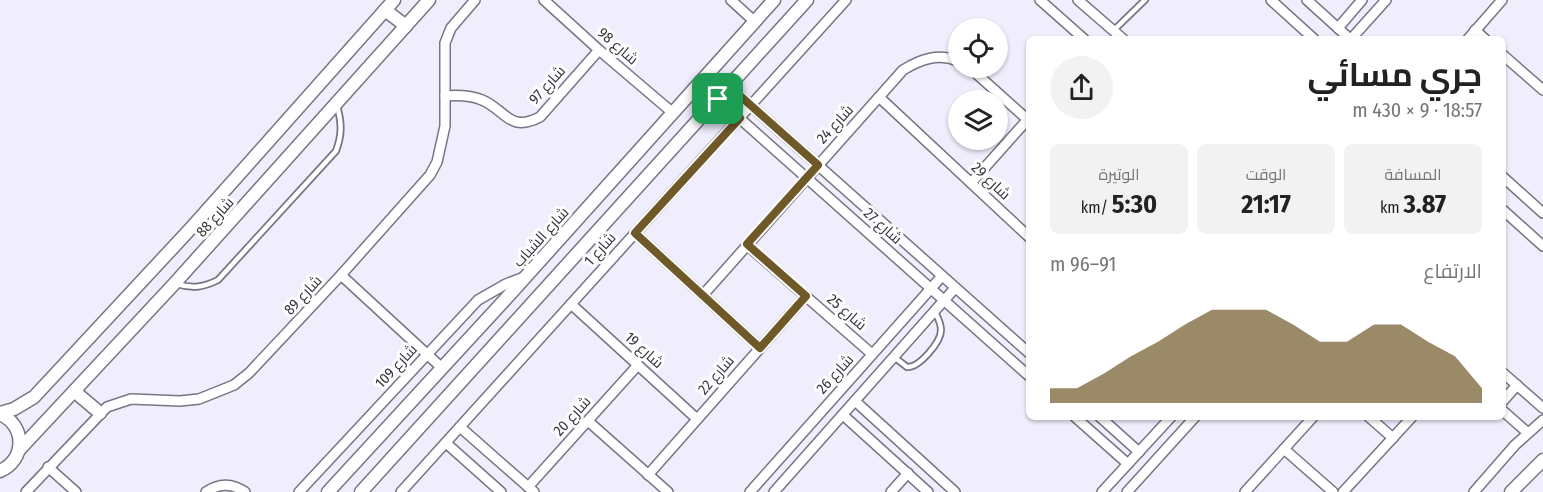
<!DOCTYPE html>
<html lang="ar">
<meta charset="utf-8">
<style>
:root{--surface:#fff;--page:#f2f2f2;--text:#222;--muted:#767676;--accent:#705929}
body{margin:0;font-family:"Fira Sans Condensed",Cairo,sans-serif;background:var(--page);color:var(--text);direction:rtl;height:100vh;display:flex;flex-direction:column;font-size:22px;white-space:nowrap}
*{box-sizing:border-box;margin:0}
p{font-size:20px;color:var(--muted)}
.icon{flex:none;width:33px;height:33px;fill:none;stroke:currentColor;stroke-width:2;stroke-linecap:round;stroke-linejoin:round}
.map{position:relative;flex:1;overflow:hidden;direction:ltr}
.panel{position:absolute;left:1026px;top:36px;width:480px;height:384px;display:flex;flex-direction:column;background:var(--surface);border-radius:9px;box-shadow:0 2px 4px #0004;direction:rtl}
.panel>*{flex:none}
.buttons{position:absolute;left:948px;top:18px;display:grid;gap:12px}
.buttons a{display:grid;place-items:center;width:60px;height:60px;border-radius:50%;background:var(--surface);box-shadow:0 2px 4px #0004;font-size:30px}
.pin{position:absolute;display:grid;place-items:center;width:51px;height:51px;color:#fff;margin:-26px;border-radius:12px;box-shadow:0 3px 9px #0006}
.round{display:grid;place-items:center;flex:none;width:63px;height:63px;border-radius:32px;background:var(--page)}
.overview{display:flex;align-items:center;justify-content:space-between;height:102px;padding:0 24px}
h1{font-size:33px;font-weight:700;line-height:45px}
.stats{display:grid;grid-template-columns:repeat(3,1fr);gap:9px;height:102px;padding:6px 24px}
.stats div{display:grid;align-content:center;border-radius:9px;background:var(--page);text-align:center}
.stats b{font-size:26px;font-weight:700}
.stats small{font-size:16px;font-weight:400}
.stats p{font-size:16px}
.chart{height:168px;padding:12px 24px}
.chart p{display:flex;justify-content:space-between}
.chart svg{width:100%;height:108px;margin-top:6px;fill:var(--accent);opacity:.7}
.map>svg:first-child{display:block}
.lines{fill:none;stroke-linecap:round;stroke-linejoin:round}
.lane-casing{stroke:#777485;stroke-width:8}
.street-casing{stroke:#777485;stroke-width:12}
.secondary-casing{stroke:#777485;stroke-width:15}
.lane{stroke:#fff;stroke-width:4.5}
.street{stroke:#fff;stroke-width:9}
.secondary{stroke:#fff;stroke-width:12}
.route-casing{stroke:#fff;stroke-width:12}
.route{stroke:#705929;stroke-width:8}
.labels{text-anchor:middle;stroke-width:6;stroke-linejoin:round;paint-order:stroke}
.street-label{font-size:15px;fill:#35333b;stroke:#fdfdfd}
</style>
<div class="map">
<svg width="1543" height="492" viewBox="0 0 1543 492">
<rect width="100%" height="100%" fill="#f0eefd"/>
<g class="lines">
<defs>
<g id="lane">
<path d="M1113,31L1145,0"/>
<path d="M177,284C193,289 204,287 218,280L336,151C342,135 342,123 337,106"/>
<path d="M894,357L907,367C919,368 941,342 941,330C941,323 938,318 935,312"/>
</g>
<g id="street">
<path d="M544,0L599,50L673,113"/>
<path d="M731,0L755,22"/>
<path d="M1040,0L1084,39"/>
<path d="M1078,0L1123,39"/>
<path d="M1271,0L1314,39"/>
<path d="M1307,0L1350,39"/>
<path d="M1338,28L1362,0"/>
<path d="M1475,30L1485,39"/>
<path d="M1351,39L1386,0"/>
<path d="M1468,39L1502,0"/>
<path d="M1503,55L1543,90"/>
<path d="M970,68L1028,120"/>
<path d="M729,86L1029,353"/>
<path d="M445,96C458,95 470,95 482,100C506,110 509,133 540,117L599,50"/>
<path d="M879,97L1029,237"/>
<path d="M718,99L1029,376"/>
<path d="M1503,177L1543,213"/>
<path d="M971,183L1029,118"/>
<path d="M1503,210L1543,246"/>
<path d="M635,233L760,348"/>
<path d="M747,245L872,354"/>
<path d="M341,275L442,368"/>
<path d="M703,295L903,70C921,59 938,53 958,61"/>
<path d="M571,304L697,419"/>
<path d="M1503,373L1543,408"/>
<path d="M855,401L955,492"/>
<path d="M1503,401L1517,385"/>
<path d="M1503,411L1528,433"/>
<path d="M843,415L928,492"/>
<path d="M1075,417L1128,464"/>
<path d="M1100,417L1139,452"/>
<path d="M1369,417L1393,438"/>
<path d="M588,421L668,492"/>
<path d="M460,427L534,492"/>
<path d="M446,443L501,492"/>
<path d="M1284,449L1333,492"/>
<path d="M48,467L76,492"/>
<path d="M648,475L806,296"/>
<path d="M528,487L638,365"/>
<path d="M26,492L107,407L131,399L180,401L199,399L234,385L249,373L341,275L430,175L437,162L445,126V43L451,28L475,0"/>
<path d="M206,492C219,483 232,483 245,492"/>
<path d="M299,492L478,300L506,284L524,277"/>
<path d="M401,492L846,0"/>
<path d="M750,492L942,276"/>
<path d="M774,492L955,288"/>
<path d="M891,492L908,473"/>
<path d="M1102,492L1171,417"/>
<path d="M1127,492L1195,417"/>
<path d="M1245,492L1313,417"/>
<path d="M1343,492L1412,417"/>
<path d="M1474,492L1515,445L1543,420"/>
</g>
<g id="secondary">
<path d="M385,10L406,26"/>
<path d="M74,391L100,413"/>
<path d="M0,413L14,409L34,397L193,226L394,0"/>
<path d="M0,414C26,425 26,460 0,471"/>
<path d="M19,450L175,283L429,0"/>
<path d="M328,492L512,292L774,0"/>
<path d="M361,492L807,0"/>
<path d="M1511,492L1543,460"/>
</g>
</defs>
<use href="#lane" class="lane-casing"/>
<use href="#street" class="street-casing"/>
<use href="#secondary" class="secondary-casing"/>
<use href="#lane" class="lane"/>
<use href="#street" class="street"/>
<use href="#secondary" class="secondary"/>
</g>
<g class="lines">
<defs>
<path id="route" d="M729,86L818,165L747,244L806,296L760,348L635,233L740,118L718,99Z"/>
</defs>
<use href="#route" class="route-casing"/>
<use href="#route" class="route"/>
</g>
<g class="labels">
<g class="street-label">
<text transform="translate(618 46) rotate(41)" y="5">شارع 98</text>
<text transform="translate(547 85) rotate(-48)" y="5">شارع 97</text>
<text transform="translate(835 124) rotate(-48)" y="5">شارع 24</text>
<text transform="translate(991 181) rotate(43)" y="5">شارع 29</text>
<text transform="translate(215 217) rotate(-48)" y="5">شارع 88</text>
<text transform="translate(883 226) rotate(42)" y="5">شارع 27</text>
<text transform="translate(541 237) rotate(-48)" y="5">شارع الشباب</text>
<text transform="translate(600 249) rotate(-48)" y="5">شارع 1</text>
<text transform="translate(303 295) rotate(-47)" y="5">شارع 89</text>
<text transform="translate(847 312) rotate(41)" y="5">شارع 25</text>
<text transform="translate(644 350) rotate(42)" y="5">شارع 19</text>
<text transform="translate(396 366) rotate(-47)" y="5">شارع 109</text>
<text transform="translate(835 374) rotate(-48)" y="5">شارع 26</text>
<text transform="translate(716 375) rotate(-49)" y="5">شارع 22</text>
<text transform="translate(572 416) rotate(-48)" y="5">شارع 20</text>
</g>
</g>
</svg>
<div class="buttons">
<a><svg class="icon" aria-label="locate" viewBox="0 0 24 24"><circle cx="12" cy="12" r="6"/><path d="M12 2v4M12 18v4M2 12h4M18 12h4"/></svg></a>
<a><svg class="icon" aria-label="layers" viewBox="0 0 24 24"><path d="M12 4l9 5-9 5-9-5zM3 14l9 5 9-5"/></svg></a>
</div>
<div class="pin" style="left:718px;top:99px;background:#1e9e55"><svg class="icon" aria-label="arrive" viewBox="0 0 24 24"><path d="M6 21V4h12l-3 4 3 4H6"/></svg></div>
<section class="panel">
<div class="overview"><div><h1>جري مسائي</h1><p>18:57 · 9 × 430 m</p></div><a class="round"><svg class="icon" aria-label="share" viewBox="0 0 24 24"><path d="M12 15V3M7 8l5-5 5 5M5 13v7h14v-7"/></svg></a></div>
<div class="stats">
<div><p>المسافة</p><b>3.87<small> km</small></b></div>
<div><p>الوقت</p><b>21:17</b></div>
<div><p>الوتيرة</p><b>5:30<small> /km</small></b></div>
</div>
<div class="chart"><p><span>الارتفاع</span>91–96 m</p>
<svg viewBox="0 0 160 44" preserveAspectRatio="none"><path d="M0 44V38L10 38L20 32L30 25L40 19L50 12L60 6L70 6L80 6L90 12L100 19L110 19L120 12L130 12L140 19L150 25L160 38V44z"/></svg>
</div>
</section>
</div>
